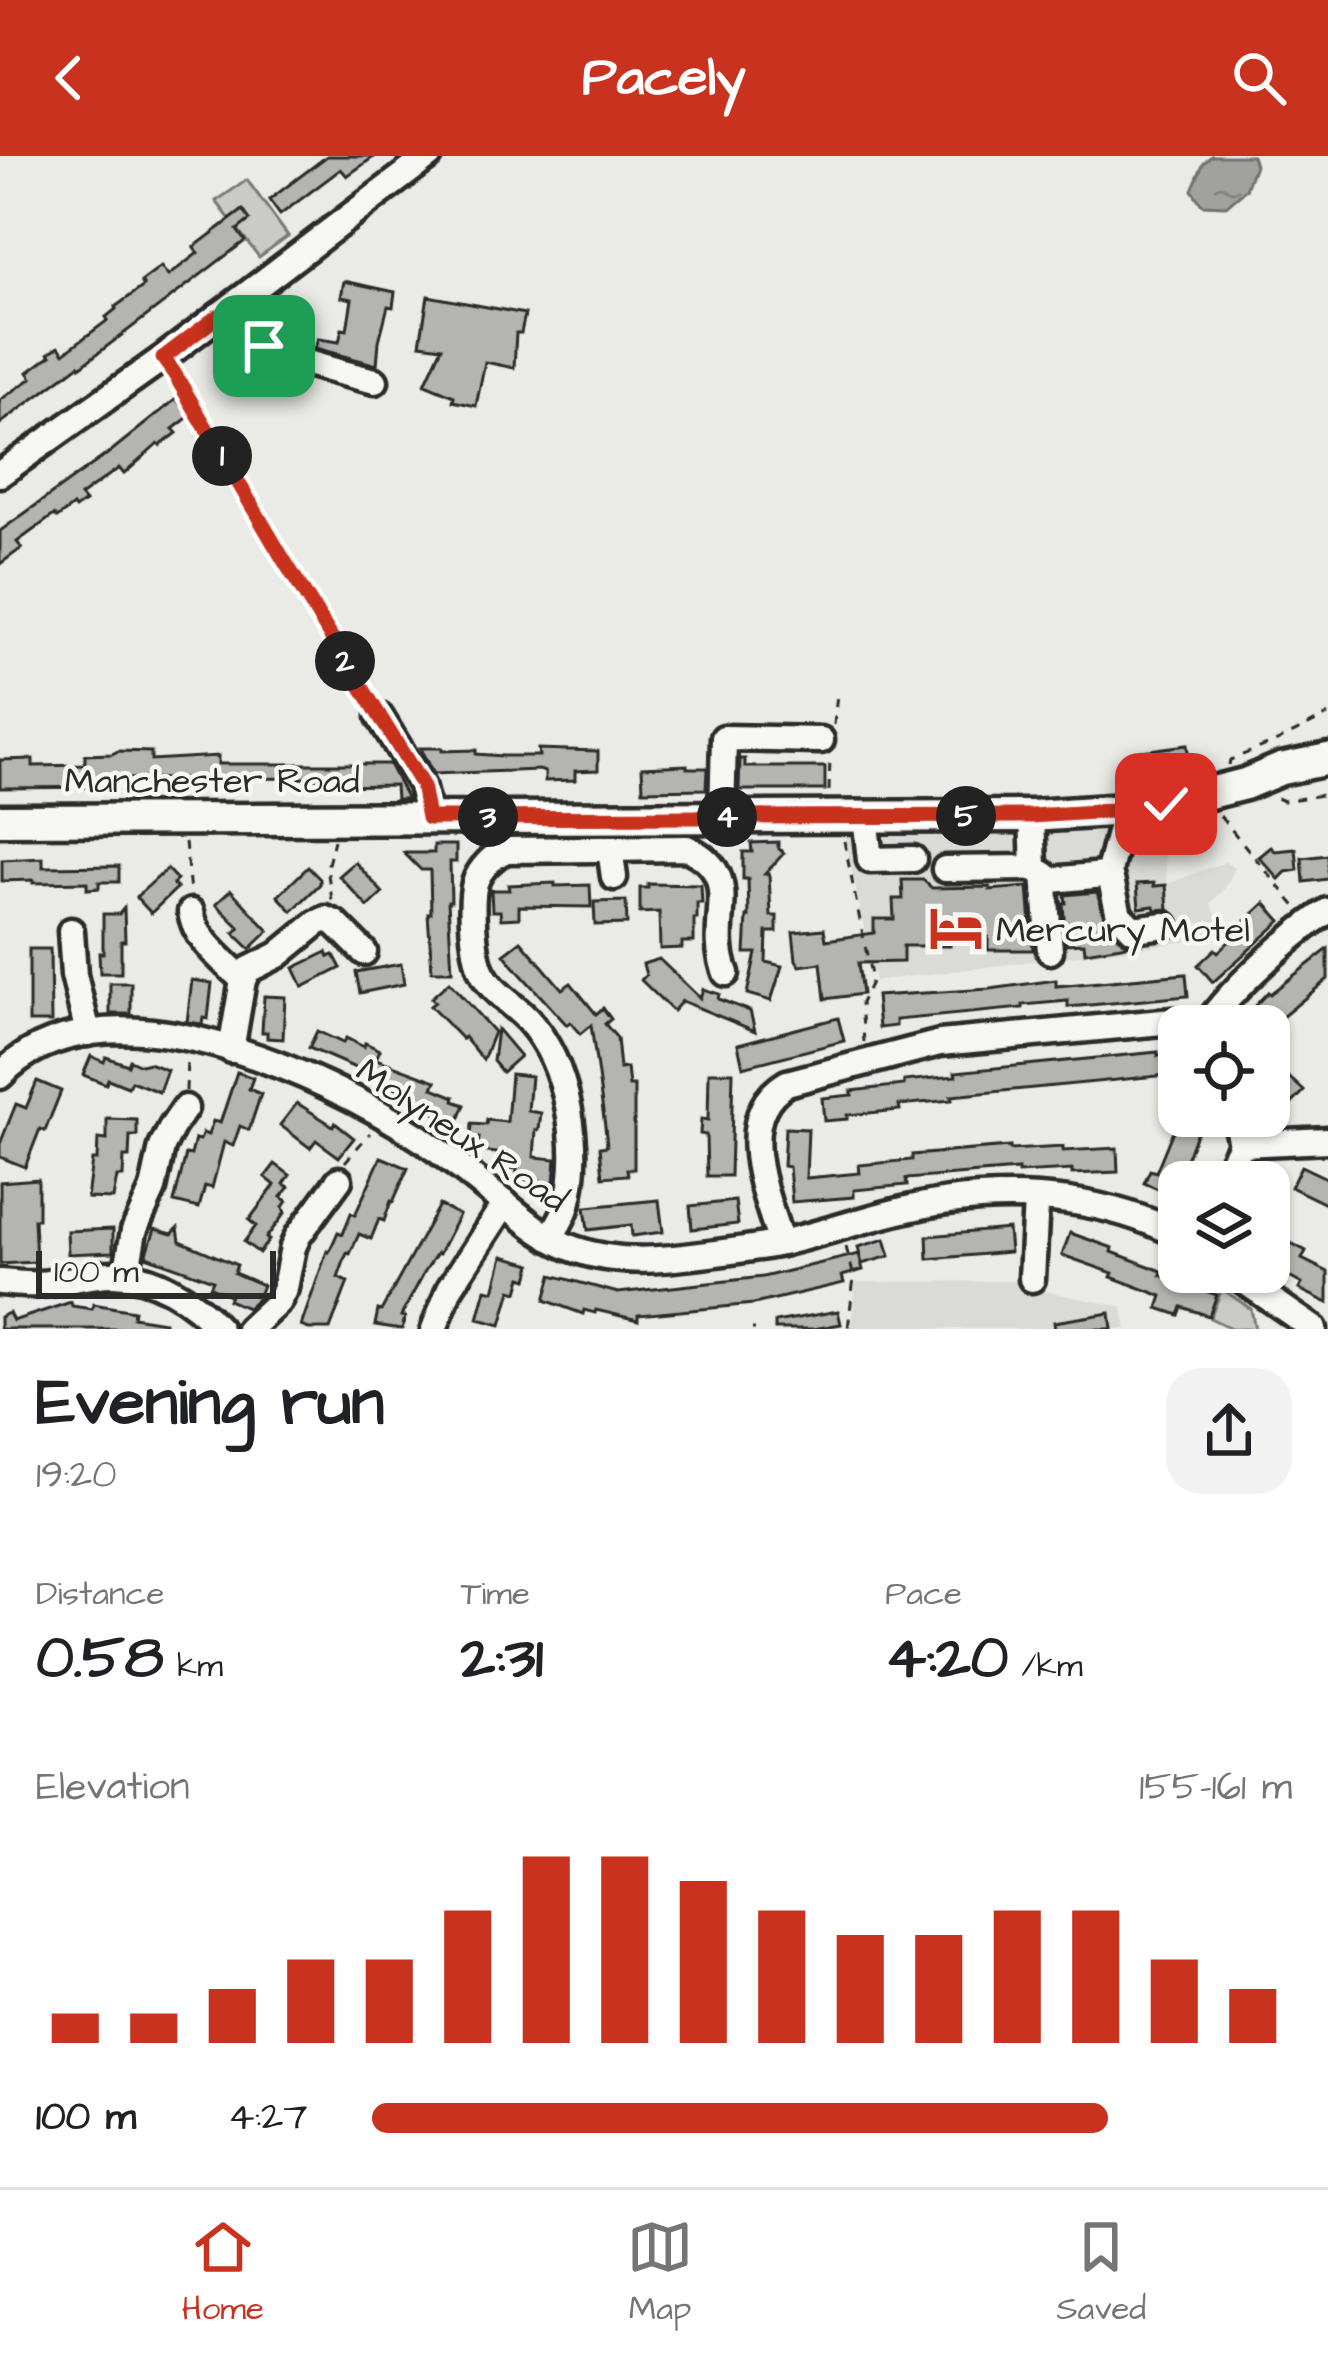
<!DOCTYPE html>
<meta charset="utf-8">
<style>
:root{--surface:#fff;--page:#f2f2f2;--text:#202124;--muted:#757577;--line:#e0e0e0;--accent:#c8321e}
body{margin:0;font-family:"Architects Daughter",sans-serif;background:var(--page);color:var(--text);height:100vh;display:flex;flex-direction:column;font-size:45px;white-space:nowrap}
*{box-sizing:border-box;margin:0}
p{font-size:39px;color:var(--muted)}
.icon{flex:none;width:66px;height:66px;fill:none;stroke:currentColor;stroke-width:2;stroke-linecap:round;stroke-linejoin:round}
.map{position:relative;height:1173px;overflow:hidden}
.drawer{display:flex;flex-direction:column;background:var(--surface);flex:1}
.drawer>*{flex:none}
.buttons{position:absolute;left:1158px;top:849px;display:grid;gap:24px}
.buttons a{display:grid;place-items:center;width:132px;height:132px;border-radius:24px;background:var(--surface);box-shadow:0 3px 9px #0004;font-size:60px}
.scale{position:absolute;left:36px;bottom:30px;width:240px;box-sizing:border-box;padding-left:12px;border:6px solid #2b2b2b;border-top:0;font-size:33px;line-height:42px;white-space:nowrap;color:#2b2b2b;-webkit-text-stroke:9px #f6f6f2;paint-order:stroke}
.pin{position:absolute;display:grid;place-items:center;width:102px;height:102px;color:#fff;margin:-51px;border-radius:24px;box-shadow:0 6px 18px #0006}
.km{position:absolute;width:60px;height:60px;margin:-30px;border-radius:50%;background:#222;color:#fff;font-size:33px;line-height:60px;text-align:center}
.round{display:grid;place-items:center;flex:none;width:126px;height:126px;border-radius:36px;background:var(--page)}
.head{display:flex;align-items:center;justify-content:space-between;height:204px;padding:0 36px}
h1{font-size:66px;font-weight:700;line-height:90px}
.figures{display:grid;grid-template-columns:repeat(3,1fr);gap:18px;height:204px;padding:12px 36px}
.figures div{display:grid;align-content:center}
.figures b{font-size:60px;font-weight:700}
.figures small{font-size:33px;font-weight:400}
.figures p{font-size:33px}
.chart{height:336px;padding:24px 36px}
.chart p{display:flex;justify-content:space-between}
.chart svg{width:100%;height:216px;margin-top:12px;stroke:var(--accent);stroke-width:6}
ul{padding:0 36px;list-style:none;font-size:39px}
li{display:grid;grid-template-columns:192px 144px 1fr;align-items:center;height:90px}
li i{height:30px;border-radius:15px;background:var(--accent)}
header{display:flex;justify-content:space-between;align-items:center;height:156px;padding:0 36px;background:var(--accent);color:#fff;font-size:54px;font-weight:700}
.tab-bar{display:flex;justify-content:space-around;align-items:center;height:168px;border-top:3px solid var(--line);background:var(--surface);font-size:33px;color:var(--muted)}
.tab-bar a{display:grid;justify-items:center;gap:6px}
.tab-bar .active{color:var(--accent)}
.map>svg:first-child{display:block}
.built{fill:#dadad6}
.green{fill:#cacac7;stroke:#7a7a79;stroke-width:3}
.water{fill:url(#water-ripples);stroke:#727270;stroke-width:3}
.building{fill:#b4b4b1;stroke:#2b2b2b;stroke-width:3}
.lines{fill:none;stroke-linecap:round;stroke-linejoin:round}
.minor-casing{stroke:#2b2b2b;stroke-width:33}
.major-casing{stroke:#2b2b2b;stroke-width:39}
.path{stroke:#2b2b2b;stroke-width:3;stroke-dasharray:9 9;stroke-linecap:butt}
.minor{stroke:#f6f6f2;stroke-width:24}
.major{stroke:#f6f6f2;stroke-width:30}
.route-casing{stroke:#fff;stroke-width:24}
.route{stroke:#c8321e;stroke-width:15}
.labels{text-anchor:middle;stroke-width:9;stroke-linejoin:round;paint-order:stroke}
.street-label{font-size:36px;fill:#2b2b2b;stroke:#f6f6f2}
.poi-label{font-size:36px;fill:#2b2b2b;stroke:#f6f6f2;text-anchor:start}
</style>
<header><svg class="icon" aria-label="back" viewBox="0 0 24 24"><path d="M15 5l-7 7 7 7"/></svg>Pacely<svg class="icon" aria-label="search" viewBox="0 0 24 24"><circle cx="10" cy="10" r="6"/><path d="M15 15l6 6"/></svg></header>
<div class="map">
<svg width="1328" height="1173" viewBox="0 0 1328 1173">
<defs>
<pattern id="water-ripples" width="26" height="14" patternUnits="userSpaceOnUse" patternTransform="scale(3)"><rect width="26" height="14" fill="#a1a19e"/><path d="M2 4q2-2 4 0t4 0M15 11q2-2 4 0t4 0" fill="none" stroke="#838381"/></pattern>
</defs>
<rect width="100%" height="100%" fill="#eaeae6"/>
<filter id="ink" filterUnits="userSpaceOnUse"><feTurbulence type="fractalNoise" baseFrequency=".00833" numOctaves="2"/><feDisplacementMap in="SourceGraphic" scale="24" xChannelSelector="R" yChannelSelector="G"/><feConvolveMatrix kernelMatrix="1 2 1 2 8 2 1 2 1" color-interpolation-filters="sRGB"/></filter>
<g filter="url(#ink)">
<g class="built">
<path d="M1162,662L1167,728L1225,706L1235,712L1225,732L1211,747L1223,774L1222,781L875,825L843,671Z"/>
<path d="M1043,1125L1044,1135L1123,1151L1126,1173H851L856,1126Z"/>
</g>
<g class="green">
<path d="M247,24L288,80L259,101L216,45Z"/>
<path d="M1222,1133L1251,1153L1255,1173H1233L1210,1162Z"/>
</g>
<path class="water" d="M1211,0H1252L1255,9L1246,33L1226,50L1202,49L1192,34L1203,8Z"/>
<g class="building">
<path d="M327,0H375L347,20L341,13L280,59L269,44Z"/>
<path d="M243,54L250,64L237,74L245,85L80,211L79,209L0,268V244L32,222L28,216L51,199L49,197L59,190L64,197L108,164L106,161L116,153L115,151L144,130L141,126L161,111L168,120L198,97L194,91Z"/>
<path d="M344,125L395,136L393,151L388,150L379,185L377,209L315,192L318,183L339,186L342,173L347,174L352,143L341,141Z"/>
<path d="M428,140L525,158L521,177H516L514,212L485,206L476,250L453,245L454,240L425,228L442,191L420,188Z"/>
<path d="M176,243L190,260L173,273L177,277L160,290L158,288L124,318L119,312L80,340L85,346L75,353L73,350L57,362L54,359L17,386L22,392L0,408V375L110,296Z"/>
<path d="M1187,589L1190,610L1143,616L1141,595Z"/>
<path d="M420,592H442V595L476,594V598L503,600H539L538,593L598,595V614L575,615V624L545,625V616L539,614L433,618Z"/>
<path d="M118,595L151,596V604L218,600V608H389L407,643H396L395,629L327,630L326,622L108,623V631L0,632V604L33,603V610L85,609V599L112,598Z"/>
<path d="M740,603H745V611H825V634H739Z"/>
<path d="M687,609V612H707L706,633L643,634L642,611Z"/>
<path d="M1203,667L1204,688L1169,691L1167,670Z"/>
<path d="M778,686V692L784,697L765,718H769L771,760H777V776H767L766,806L782,810L771,845L747,838L756,797H745L747,761H749L748,723H743V696H752L751,687Z"/>
<path d="M434,689H456V706H450L451,745H448L452,815H432L428,757H431L430,714H421L404,697H434Z"/>
<path d="M1271,691L1275,695L1296,693L1298,714L1286,716L1279,723L1259,701Z"/>
<path d="M1328,699V723L1304,726L1302,702Z"/>
<path d="M43,702V711L119,710V726H99V732L87,733V726L33,727V724L2,725V704Z"/>
<path d="M355,706L383,737L368,751L339,720Z"/>
<path d="M308,711L320,723V728L292,755L278,740Z"/>
<path d="M167,713L177,724L173,728L177,732L151,757L136,741Z"/>
<path d="M902,724H923L932,732L990,731V734L1028,731L1033,794H988V781H950V790H903V806L858,807L862,838L825,843L821,807L800,810L796,804L793,776L824,773L826,784L874,777V763H894L893,743H903Z"/>
<path d="M555,727V730L590,729L591,751L519,750V762L501,763L500,755H492L491,734H509L508,729Z"/>
<path d="M1154,727V730L1166,729L1168,753L1155,754L1154,750L1139,752L1137,728Z"/>
<path d="M648,728L701,729L702,747H697V763H694V786H682V792L660,793L659,756L640,757V732H648Z"/>
<path d="M231,734L269,775L250,793L234,777L240,772L216,748Z"/>
<path d="M1097,736L1107,770L1127,789L1085,796L1084,787L1066,788L1063,747H1066L1065,739Z"/>
<path d="M626,745L627,768L595,769L594,746Z"/>
<path d="M1265,747L1281,765L1213,826L1198,809L1215,793L1218,796L1244,772L1241,769Z"/>
<path d="M124,752L125,785H121V817H100L99,797H103V758H119Z"/>
<path d="M521,785L562,833L571,827L596,858L603,852L611,863L605,868L617,882L620,913L627,912L629,930H634V1013H627L628,1019L603,1021L600,991L607,990L605,970L591,869L580,878L570,866L567,869L517,814L504,798Z"/>
<path d="M29,793H50L51,866H29Z"/>
<path d="M1328,793V823L1276,866V870H1252L1250,855L1268,836L1270,838Z"/>
<path d="M327,796L329,801L334,799L341,812L303,831L294,812Z"/>
<path d="M659,803L700,842L703,833L719,838L718,843L750,855L755,875L682,845L673,855L641,824L646,819L643,808Z"/>
<path d="M401,808L404,828L360,837L356,816Z"/>
<path d="M1186,818L1188,840L1068,851V845L1023,849V852L896,864V870L879,872L876,840L990,833L1056,824V830Z"/>
<path d="M192,824L212,827L208,863L203,862L202,868L187,866Z"/>
<path d="M449,826L494,876L483,904L464,881L462,883L430,850L435,846L431,842Z"/>
<rect x="110" y="827" width="21" height="31"/>
<path d="M264,840L285,841L283,883L267,882V876H262Z"/>
<path d="M838,862L844,885L743,911L738,888Z"/>
<path d="M497,873L520,900L502,916L493,905Z"/>
<path d="M317,875L343,887L346,882L364,891L365,887L380,894L376,903L436,925L433,932L455,941L454,945L465,949L458,966L429,955L432,949L372,923L374,920L309,892Z"/>
<path d="M1158,896V900L1179,897V918L951,940L952,944L899,949L900,954L847,959V963L824,965L822,942L852,939L851,935L904,929V925L956,920L955,916Z"/>
<path d="M91,900L104,906L106,901L128,909L130,904L141,909L149,907L167,914L159,936L131,925L128,931L108,923L106,928L83,919Z"/>
<path d="M1269,903L1304,935L1288,952L1269,935Z"/>
<path d="M237,916L253,922L249,933L261,938L249,974L240,970L233,990L224,986L212,1032L205,1030L199,1052L174,1046L186,998L191,999L195,983L200,984L203,977L208,979L213,965L220,967Z"/>
<path d="M709,916H733L730,1020H707L706,979L700,978L701,963L708,964Z"/>
<path d="M511,918L531,920L528,955L541,957L539,974H536L534,1001L556,1003L554,1026L516,1023L517,1013L497,1011L498,997L477,995L479,982L471,981L472,968L486,969L487,964L507,966Z"/>
<path d="M37,925L61,935L45,975L40,973L25,1011L0,1001V988L16,948L26,952Z"/>
<path d="M297,947L333,970L335,967L354,982L339,1001L316,984L310,992L280,969Z"/>
<path d="M1179,960H1203L1172,1039L1144,1027L1150,1014L1156,1016Z"/>
<path d="M107,963L137,964V980H130L129,1001H124L123,1021H117L113,1043L87,1042L92,1004H97L98,983L107,984Z"/>
<path d="M785,972L808,973L806,1022L860,1017L859,1009L912,1004V999L1010,991V994L1063,991V995L1117,992L1118,1016L1072,1018V1014L1018,1017V1014L906,1023L907,1029L854,1034V1041L792,1046L789,1011L783,1010Z"/>
<path d="M381,1001L408,1012L393,1046L391,1045L384,1065L379,1063L371,1083L359,1078L350,1098L347,1097L338,1122L348,1126L330,1173H309L301,1170L327,1095L329,1096L338,1076L343,1078L351,1057L355,1059Z"/>
<path d="M275,1008L290,1019L284,1028L289,1031L281,1041L287,1045L283,1051L285,1057L266,1082L269,1084L259,1097L244,1086L256,1070L249,1064L275,1029L265,1021Z"/>
<path d="M1301,1010L1328,1023V1049L1291,1031Z"/>
<path d="M38,1023V1063H34L36,1106L0,1108V1026Z"/>
<path d="M659,1044L663,1076L632,1080L631,1069L588,1074L585,1051Z"/>
<path d="M735,1045L738,1068L692,1073L690,1050Z"/>
<path d="M439,1049L459,1059L439,1098L437,1097L425,1115L401,1160L405,1161L402,1173L375,1169L378,1154L381,1155L395,1130Z"/>
<path d="M178,1072L180,1085L237,1109L234,1117L263,1129L258,1142L247,1152L228,1144L230,1139L210,1131L213,1124L146,1100L155,1073L172,1078Z"/>
<path d="M113,1073V1096L68,1098L67,1075Z"/>
<path d="M1008,1073L1010,1096L928,1103L927,1080Z"/>
<path d="M1070,1077L1113,1092L1112,1096L1162,1115L1161,1119L1217,1139L1209,1160L1182,1151L1179,1159L1158,1152L1162,1140L1111,1121L1113,1117L1062,1099Z"/>
<path d="M885,1083L890,1100L862,1108L858,1091Z"/>
<path d="M1269,1083L1288,1093L1291,1087L1306,1095L1302,1103L1328,1116V1147L1299,1133L1302,1128L1269,1110Z"/>
<path d="M859,1098L863,1114L842,1120L844,1127L754,1148L638,1159V1164L596,1154L595,1157L584,1154L583,1158L545,1144L552,1119L618,1137L763,1121Z"/>
<path d="M503,1100L532,1108L528,1123L522,1121L518,1136L511,1134L501,1169L478,1163L486,1133L494,1135Z"/>
<path d="M71,1146L72,1150L92,1153L93,1148L134,1155L133,1161L164,1166L163,1173H0V1161L9,1157L13,1165Z"/>
<path d="M838,1155L841,1168L813,1173H775V1166Z"/>
<path d="M1110,1157L1112,1173H1055L1054,1166Z"/>
</g>
<g class="lines">
<defs>
<g id="minor">
<path d="M218,160C259,198 322,212 375,225"/>
<path d="M0,318L163,202L429,0"/>
<path d="M380,561L421,629L429,661"/>
<path d="M865,660L870,704L913,703"/>
<path d="M1032,660L1034,712L1052,724L1104,719L1109,715L1125,654"/>
<path d="M722,661L724,582L821,584"/>
<path d="M610,693L614,721"/>
<path d="M945,713L1034,712"/>
<path d="M1109,715L1119,759L1133,773L1165,769"/>
<path d="M1044,718L1050,795"/>
<path d="M191,756C195,784 224,805 243,824"/>
<path d="M71,775L74,819L88,877"/>
<path d="M1206,870C1230,834 1292,778 1328,755"/>
<path d="M231,894L243,824L248,814L278,799L317,767L326,763L335,767L364,796"/>
<path d="M0,920C98,814 323,917 420,982C447,1001 474,1022 499,1043C524,1063 544,1082 574,1093C618,1109 664,1104 709,1098C733,1095 757,1092 781,1087C837,1074 892,1053 949,1045C1027,1035 1108,1043 1179,1079"/>
<path d="M1241,988L1328,984"/>
<path d="M1222,1026L1241,988L1235,960"/>
<path d="M550,1082C556,1072 564,1061 567,1049C582,992 569,909 528,864C513,848 493,837 483,818C473,800 470,746 475,727C480,712 493,700 506,694L687,692C748,721 705,765 726,817"/>
<path d="M781,1087C766,1039 731,960 787,927L940,887L1173,865L1197,870"/>
<path d="M1231,1116L1314,1173"/>
<path d="M126,1119L134,1075L153,1033L162,991L172,971L185,952"/>
<path d="M1032,1123L1036,1043"/>
<path d="M0,1126C12,1127 25,1129 38,1128C63,1127 87,1118 113,1118C153,1118 193,1143 219,1173"/>
<path d="M249,1173L278,1146L285,1132L293,1091L298,1080L339,1024"/>
<path d="M434,1173L450,1132L505,1047"/>
</g>
<path id="major" d="M0,664L1032,660L1125,654L1166,648L1245,628L1281,613L1328,603"/>
</defs>
<use href="#minor" class="minor-casing"/>
<use href="#major" class="major-casing"/>
<g class="path">
<path d="M174,217L369,544"/>
<path d="M834,569L837,537"/>
<path d="M1229,609L1230,604L1277,585L1328,559"/>
<path d="M829,635L830,602"/>
<path d="M1277,642L1284,645L1328,638"/>
<path d="M1220,660L1299,754"/>
<path d="M844,685L872,824L861,847L864,886"/>
<path d="M185,686L190,736"/>
<path d="M332,744L327,712L334,684"/>
<path d="M186,935L187,902"/>
<path d="M345,1006L370,977"/>
<path d="M846,1091L854,1121L848,1173"/>
<path d="M752,1173H755"/>
</g>
<use href="#minor" class="minor"/>
<use href="#major" class="major"/>
</g>
</g>
<g class="lines" filter="url(#ink)">
<defs>
<path id="route" d="M264,190L237,177L218,160L163,202L174,217L282,401L422,629L428,662L1032,660L1125,654L1166,648"/>
</defs>
<use href="#route" class="route-casing"/>
<use href="#route" class="route"/>
</g>
<defs>
<symbol id="hotel-bare" viewBox="-9 -9 18 18"><path d="M-6-4.5h1.5V1H6V5H4.5V3h-9V5H-6ZM-4 0a1.8 1.8 0 1 1 3.6 0ZM.5 0V-2.5h3Q6-2.5 6 0Z" fill="#c8321e" stroke="#f6f6f2" stroke-width="2.5" paint-order="stroke"/></symbol>
</defs>
<g fill-rule="evenodd">
<use href="#hotel-bare" x="918" y="734" width="76" height="76"/>
</g>
<g class="labels">
<g class="street-label">
<text x="212" y="636">Manchester Road</text>
<text transform="translate(463 978) rotate(34)" y="13">Molyneux Road</text>
</g>
<g class="poi-label">
<text x="996" y="785">Mercury Motel</text>
</g>
</g>
</svg>
<div class="buttons">
<a><svg class="icon" aria-label="locate" viewBox="0 0 24 24"><circle cx="12" cy="12" r="6"/><path d="M12 2v4M12 18v4M2 12h4M18 12h4"/></svg></a>
<a><svg class="icon" aria-label="layers" viewBox="0 0 24 24"><path d="M12 4l9 5-9 5-9-5zM3 14l9 5 9-5"/></svg></a>
</div>
<div class="scale">100 m</div>
<div class="pin" style="left:264px;top:190px;background:#1e9e55"><svg class="icon" aria-label="arrive" viewBox="0 0 24 24"><path d="M6 21V4h12l-3 4 3 4H6"/></svg></div>
<div class="pin" style="left:1166px;top:648px;background:#d93025"><svg class="icon" aria-label="check" viewBox="0 0 24 24"><path d="M5 12l5 5 9-10"/></svg></div>
<b class="km" style="left:222px;top:300px">1</b>
<b class="km" style="left:345px;top:505px">2</b>
<b class="km" style="left:488px;top:661px">3</b>
<b class="km" style="left:727px;top:661px">4</b>
<b class="km" style="left:966px;top:660px">5</b>
</div>
<section class="drawer">
<div class="head"><div><h1>Evening run</h1><p>19:20</p></div><a class="round"><svg class="icon" aria-label="share" viewBox="0 0 24 24"><path d="M12 15V3M7 8l5-5 5 5M5 13v7h14v-7"/></svg></a></div>
<div class="figures">
<div><p>Distance</p><b>0.58<small> km</small></b></div>
<div><p>Time</p><b>2:31</b></div>
<div><p>Pace</p><b>4:20<small> /km</small></b></div>
</div>
<div class="chart"><p><span>Elevation</span>155–161 m</p>
<svg viewBox="0 0 160 44" preserveAspectRatio="none"><path d="M5 44V38M15 44V38M25 44V33M35 44V27M45 44V27M55 44V17M65 44V6M75 44V6M85 44V11M95 44V17M105 44V22M115 44V22M125 44V17M135 44V17M145 44V27M155 44V33"/></svg>
</div>
<ul>
<li><b>100 m</b>4:27<i style="width:80%"></i></li>
</ul>
</section>
<nav class="tab-bar">
<a class="active"><svg class="icon" aria-label="home" viewBox="0 0 24 24"><path d="M3 11l9-7 9 7M6 9v11h12V9"/></svg>Home</a>
<a><svg class="icon" aria-label="map" viewBox="0 0 24 24"><path d="M3 6l6-2 6 2 6-2v14l-6 2-6-2-6 2zM9 4v14M15 6v14"/></svg>Map</a>
<a><svg class="icon" aria-label="saved" viewBox="0 0 24 24"><path d="M7 4h10v16l-5-4-5 4z"/></svg>Saved</a>
</nav>
